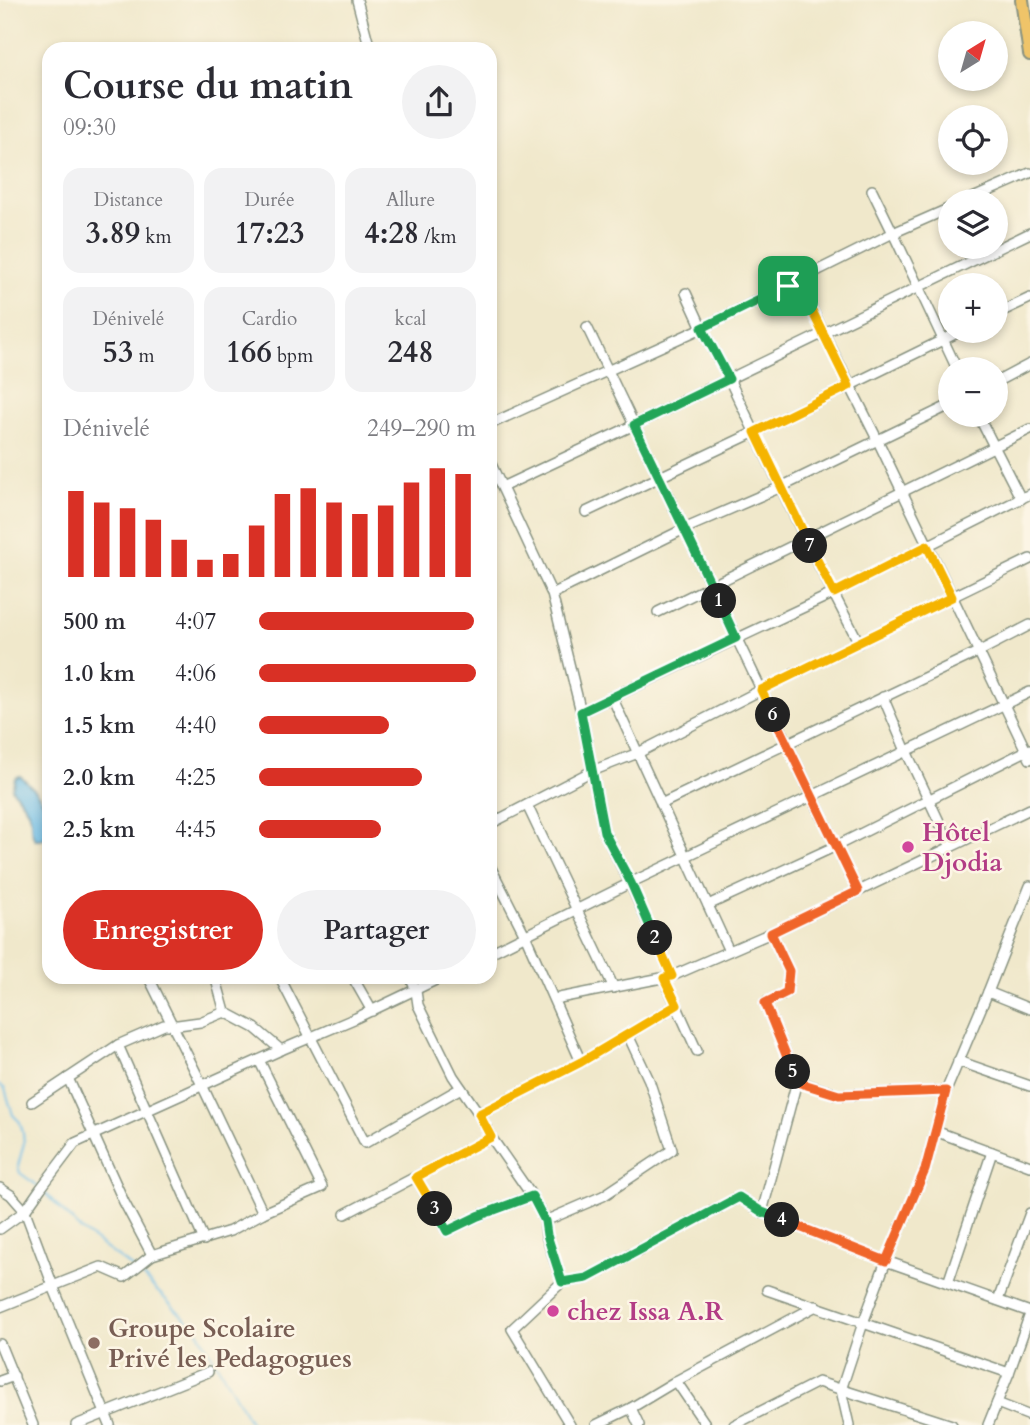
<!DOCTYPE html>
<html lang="fr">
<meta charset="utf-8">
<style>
:root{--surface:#fff;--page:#f2f2f3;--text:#2b2b33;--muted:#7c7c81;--accent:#d93025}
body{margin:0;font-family:Cardo,serif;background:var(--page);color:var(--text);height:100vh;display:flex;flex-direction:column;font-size:26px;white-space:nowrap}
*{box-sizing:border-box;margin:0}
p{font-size:23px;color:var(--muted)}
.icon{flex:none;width:38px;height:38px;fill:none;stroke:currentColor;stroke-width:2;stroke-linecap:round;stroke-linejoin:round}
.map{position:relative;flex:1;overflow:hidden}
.panel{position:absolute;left:42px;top:42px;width:455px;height:942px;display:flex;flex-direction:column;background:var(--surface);border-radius:21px;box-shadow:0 4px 10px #0003}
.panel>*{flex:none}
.needle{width:46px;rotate:37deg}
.tools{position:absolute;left:938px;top:21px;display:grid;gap:14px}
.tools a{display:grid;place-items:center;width:70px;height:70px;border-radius:50%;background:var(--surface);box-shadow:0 4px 10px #0003;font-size:35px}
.pin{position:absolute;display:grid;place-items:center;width:60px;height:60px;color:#fff;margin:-30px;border-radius:14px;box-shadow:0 4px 10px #0006}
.km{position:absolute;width:35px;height:35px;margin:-18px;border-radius:50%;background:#222;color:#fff;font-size:19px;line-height:35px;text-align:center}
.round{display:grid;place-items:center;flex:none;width:74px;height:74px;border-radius:37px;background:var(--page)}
.headline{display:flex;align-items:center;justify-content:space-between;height:119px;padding:0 21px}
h1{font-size:38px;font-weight:600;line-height:52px}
.figures{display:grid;grid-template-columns:repeat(3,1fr);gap:10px;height:119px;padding:7px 21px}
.figures div{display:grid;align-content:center;border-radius:18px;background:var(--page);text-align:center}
.figures b{font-size:30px;font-weight:600}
.figures small{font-size:19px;font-weight:400}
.figures p{font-size:19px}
.chart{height:196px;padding:14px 21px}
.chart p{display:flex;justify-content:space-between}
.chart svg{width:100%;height:126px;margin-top:7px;stroke:var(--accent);stroke-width:6}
.button{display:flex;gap:14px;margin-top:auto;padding:14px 21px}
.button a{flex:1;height:80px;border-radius:42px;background:var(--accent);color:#fff;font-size:28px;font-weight:600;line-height:80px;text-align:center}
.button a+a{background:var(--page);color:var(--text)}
ul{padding:0 21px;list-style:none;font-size:23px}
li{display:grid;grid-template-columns:112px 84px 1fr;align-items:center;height:52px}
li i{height:18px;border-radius:9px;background:var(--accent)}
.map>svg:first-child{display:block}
.water{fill:#6dbde8;stroke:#467d8e;stroke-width:2}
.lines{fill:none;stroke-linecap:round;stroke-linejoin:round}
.stream{stroke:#6dbde8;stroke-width:2}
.minor-casing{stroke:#889280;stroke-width:12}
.major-casing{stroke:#889280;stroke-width:16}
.minor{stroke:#fff;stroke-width:9}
.major{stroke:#efc469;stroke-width:12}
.split-1-casing{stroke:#fff;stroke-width:14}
.split-2-casing{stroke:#fff;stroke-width:14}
.split-3-casing{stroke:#fff;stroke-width:14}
.split-4-casing{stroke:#fff;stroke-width:14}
.split-5-casing{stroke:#fff;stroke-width:14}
.split-6-casing{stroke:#fff;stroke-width:14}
.split-7-casing{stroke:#fff;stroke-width:14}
.split-8-casing{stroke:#fff;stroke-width:14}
.split-1{stroke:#22a559;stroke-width:9}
.split-2{stroke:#22a559;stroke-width:9}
.split-3{stroke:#f5b400;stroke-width:9}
.split-4{stroke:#22a559;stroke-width:9}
.split-5{stroke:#f0652b;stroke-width:9}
.split-6{stroke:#f0652b;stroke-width:9}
.split-7{stroke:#f5b400;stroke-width:9}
.split-8{stroke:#f5b400;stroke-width:9}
.hotel-dot{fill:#d1479c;stroke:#fcf5e5;stroke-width:2.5}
.education-dot{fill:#8d6e63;stroke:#fcf5e5;stroke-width:2.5}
.labels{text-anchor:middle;stroke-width:5;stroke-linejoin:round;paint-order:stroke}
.hotel-label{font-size:26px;font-weight:bold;fill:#b23c85;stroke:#fcf5e5;text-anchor:start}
.education-label{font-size:26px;font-weight:bold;fill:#785e54;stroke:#fcf5e5;text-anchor:start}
</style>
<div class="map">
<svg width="1030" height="1425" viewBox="0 0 1030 1425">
<rect width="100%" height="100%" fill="#fcf5e5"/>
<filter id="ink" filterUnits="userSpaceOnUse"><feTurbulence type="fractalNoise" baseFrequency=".0143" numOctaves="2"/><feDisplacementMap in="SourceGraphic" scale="14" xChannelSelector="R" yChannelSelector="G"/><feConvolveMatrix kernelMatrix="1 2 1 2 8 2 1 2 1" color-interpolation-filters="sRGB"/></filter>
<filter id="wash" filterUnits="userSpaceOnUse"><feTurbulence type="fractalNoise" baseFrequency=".00686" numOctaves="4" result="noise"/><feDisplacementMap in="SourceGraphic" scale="28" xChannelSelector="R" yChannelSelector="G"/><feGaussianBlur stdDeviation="1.57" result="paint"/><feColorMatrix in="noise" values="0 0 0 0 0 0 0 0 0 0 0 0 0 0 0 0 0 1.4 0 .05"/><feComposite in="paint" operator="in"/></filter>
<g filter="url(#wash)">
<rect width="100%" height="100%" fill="#f0e8cb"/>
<path class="water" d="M20,776C33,787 47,802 49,819C50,825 48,831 46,837L42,839H35C28,827 33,825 30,815C26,806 18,797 12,789L15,778Z"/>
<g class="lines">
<g class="stream">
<path d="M0,1085L5,1089L13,1115L20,1122L23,1133L24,1143L18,1166L20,1173L38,1186"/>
<path d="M44,1192L82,1231L133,1268"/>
<path d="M137,1271L198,1331L252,1425"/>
</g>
</g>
</g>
<g filter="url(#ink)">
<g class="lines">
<defs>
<g id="minor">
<path d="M357,0L370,49"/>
<path d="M872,190L893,233L957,369"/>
<path d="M966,201L1030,173"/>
<path d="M798,282L878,441L1030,759"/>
<path d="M686,293L702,328L729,379L806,540L859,643"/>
<path d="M996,314L1030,298"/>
<path d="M587,327L858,891"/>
<path d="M996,382L1030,364"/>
<path d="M978,415L1021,499"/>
<path d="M490,424L702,328L893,233L950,208"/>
<path d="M490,462L552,594L581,712L604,832L630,883L672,976"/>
<path d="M502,487L634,425L1030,233"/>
<path d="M586,512L755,432L961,331"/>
<path d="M552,594L684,529L781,487L950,405"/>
<path d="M658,612L1030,429"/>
<path d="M612,697L729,951"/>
<path d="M883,697L906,751L951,847"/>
<path d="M581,712L834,593L1030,494"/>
<path d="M661,804L978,652L1030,625"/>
<path d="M527,805L614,988"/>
<path d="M490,824L592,771L638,753L761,690L1030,559"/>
<path d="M490,866L525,935L581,1062"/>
<path d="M708,905L836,846L1030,749"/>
<path d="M771,933L789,971L787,992L765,1003L797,1081L839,1095L946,1091"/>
<path d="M490,953L630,883L1030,692"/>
<path d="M148,976L202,1085L263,1213"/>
<path d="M215,976L225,1012L255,1028L281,1050"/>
<path d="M279,976L365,1143L461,1088"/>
<path d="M352,976L372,1011"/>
<path d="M410,976L416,991L418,1005L453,1076L479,1114L491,1137L532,1196L545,1221L546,1235L562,1282"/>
<path d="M664,978L697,1051"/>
<path d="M988,992L1030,1009"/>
<path d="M554,999L672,976L771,933L1030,809"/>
<path d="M118,1045L204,1240"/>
<path d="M958,1061L1030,1086"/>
<path d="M68,1078L124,1202L152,1255"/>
<path d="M32,1102L118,1045L164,1025H178L200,1022L225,1012"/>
<path d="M479,1114L581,1062L677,1005"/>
<path d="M935,1131L1030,1166"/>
<path d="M416,1177L447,1231L478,1216L532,1196"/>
<path d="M0,1188L11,1195L25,1211L53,1286L110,1425"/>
<path d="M762,1212L797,1081"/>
<path d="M345,1214L491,1137"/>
<path d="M545,1221L603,1196L672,1150L649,1080L628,1035"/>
<path d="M0,1229L25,1211L41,1188L75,1143L281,1050L356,1018L444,976"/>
<path d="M948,1283L992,1152"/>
<path d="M767,1290L1009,1373"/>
<path d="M998,1300L1030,1213"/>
<path d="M0,1307L101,1267L124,1277L152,1255L230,1231L263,1213L322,1187L259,1060"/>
<path d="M0,1344L33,1425"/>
<path d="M0,1381L14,1376"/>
<path d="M676,1381L706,1425"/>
<path d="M997,1403L1030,1416"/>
<path d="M631,1408L639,1425"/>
<path d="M76,1425L208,1372"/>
<path d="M570,1425L512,1329L562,1282L587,1278L739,1197L762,1212L886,1261L1030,1312"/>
<path d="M596,1425L631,1408L676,1381L816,1306"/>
<path d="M734,1425L818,1382L952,1425"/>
<path d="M849,1425L841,1390L863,1323L886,1261L925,1170L946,1091L988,992L1030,886"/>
<path d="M988,1425L1009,1373L1030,1314"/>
</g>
<path id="major" d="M1022,0L1030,54"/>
</defs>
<use href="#minor" class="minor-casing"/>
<use href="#major" class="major-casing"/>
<use href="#minor" class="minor"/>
<use href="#major" class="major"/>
</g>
</g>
<g class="lines" filter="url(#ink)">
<defs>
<path id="split-1" d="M719,601L634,425L729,379L702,328L788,286"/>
<path id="split-2" d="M655,938L631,883L604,832L581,712L736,638L719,601"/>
<path id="split-3" d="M435,1209L416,1177L491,1137L479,1114L581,1062L677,1005L664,978L672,976L655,938"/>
<path id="split-4" d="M435,1209L447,1231L478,1216L532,1196L545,1221L547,1235L562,1282L587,1278L739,1197L762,1212L782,1220"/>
<path id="split-5" d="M782,1220L886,1261L925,1170L946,1091L839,1095L797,1082L793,1072"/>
<path id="split-6" d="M773,715L858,891L771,933L789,971L787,992L765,1003L793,1072"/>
<path id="split-7" d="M773,715L761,690L952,597L927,546L834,593L810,546"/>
<path id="split-8" d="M788,286L798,282L849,386L755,432L810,546"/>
</defs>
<use href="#split-1" class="split-1-casing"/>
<use href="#split-2" class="split-2-casing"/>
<use href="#split-3" class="split-3-casing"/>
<use href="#split-4" class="split-4-casing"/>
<use href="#split-5" class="split-5-casing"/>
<use href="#split-6" class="split-6-casing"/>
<use href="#split-7" class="split-7-casing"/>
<use href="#split-8" class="split-8-casing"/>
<use href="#split-1" class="split-1"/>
<use href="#split-2" class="split-2"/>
<use href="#split-3" class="split-3"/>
<use href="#split-4" class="split-4"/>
<use href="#split-5" class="split-5"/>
<use href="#split-6" class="split-6"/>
<use href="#split-7" class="split-7"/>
<use href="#split-8" class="split-8"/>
</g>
<g class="hotel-dot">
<circle cx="908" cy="847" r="7"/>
<circle cx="553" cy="1311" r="7"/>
</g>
<circle class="education-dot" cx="94" cy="1343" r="7"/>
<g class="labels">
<g class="hotel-label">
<text x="922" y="841">Hôtel<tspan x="922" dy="30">Djodia</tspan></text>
<text x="567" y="1320">chez Issa A.R</text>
</g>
<g class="education-label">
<text x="108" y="1337">Groupe Scolaire<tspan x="108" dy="30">Privé les Pedagogues</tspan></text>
</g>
</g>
</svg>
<div class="tools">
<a><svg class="needle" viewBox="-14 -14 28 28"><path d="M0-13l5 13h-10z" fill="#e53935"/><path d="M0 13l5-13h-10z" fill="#7c7c81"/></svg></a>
<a><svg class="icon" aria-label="locate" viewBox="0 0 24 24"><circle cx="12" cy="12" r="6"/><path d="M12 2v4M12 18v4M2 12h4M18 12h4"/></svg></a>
<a><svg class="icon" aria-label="layers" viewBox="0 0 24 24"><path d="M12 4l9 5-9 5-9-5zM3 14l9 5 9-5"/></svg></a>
<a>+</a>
<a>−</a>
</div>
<div class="pin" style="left:788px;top:286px;background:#1e9e55"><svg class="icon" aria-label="arrive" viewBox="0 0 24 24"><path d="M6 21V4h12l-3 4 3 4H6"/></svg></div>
<b class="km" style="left:719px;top:601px">1</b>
<b class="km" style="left:655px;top:938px">2</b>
<b class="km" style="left:435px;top:1209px">3</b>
<b class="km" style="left:782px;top:1220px">4</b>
<b class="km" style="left:793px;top:1072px">5</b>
<b class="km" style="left:773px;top:715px">6</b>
<b class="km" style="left:810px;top:546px">7</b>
<section class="panel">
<div class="headline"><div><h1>Course du matin</h1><p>09:30</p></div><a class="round"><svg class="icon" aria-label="share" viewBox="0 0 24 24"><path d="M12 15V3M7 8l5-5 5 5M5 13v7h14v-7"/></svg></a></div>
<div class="figures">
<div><p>Distance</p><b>3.89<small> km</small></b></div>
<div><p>Durée</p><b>17:23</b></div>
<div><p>Allure</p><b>4:28<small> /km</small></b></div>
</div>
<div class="figures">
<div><p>Dénivelé</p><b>53<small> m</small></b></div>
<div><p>Cardio</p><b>166<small> bpm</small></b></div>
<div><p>kcal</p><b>248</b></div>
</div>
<div class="chart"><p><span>Dénivelé</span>249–290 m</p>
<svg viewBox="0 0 160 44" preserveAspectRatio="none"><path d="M5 44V14M15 44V18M25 44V20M35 44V24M45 44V31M55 44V38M65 44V36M75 44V26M85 44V15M95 44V13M105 44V18M115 44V22M125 44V19M135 44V11M145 44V6M155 44V8"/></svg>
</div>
<ul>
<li><b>500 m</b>4:07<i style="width:99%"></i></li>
<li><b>1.0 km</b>4:06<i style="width:100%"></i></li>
<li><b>1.5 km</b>4:40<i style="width:60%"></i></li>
<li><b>2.0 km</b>4:25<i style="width:75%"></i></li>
<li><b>2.5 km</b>4:45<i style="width:56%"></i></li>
</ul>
<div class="button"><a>Enregistrer</a><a>Partager</a></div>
</section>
</div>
